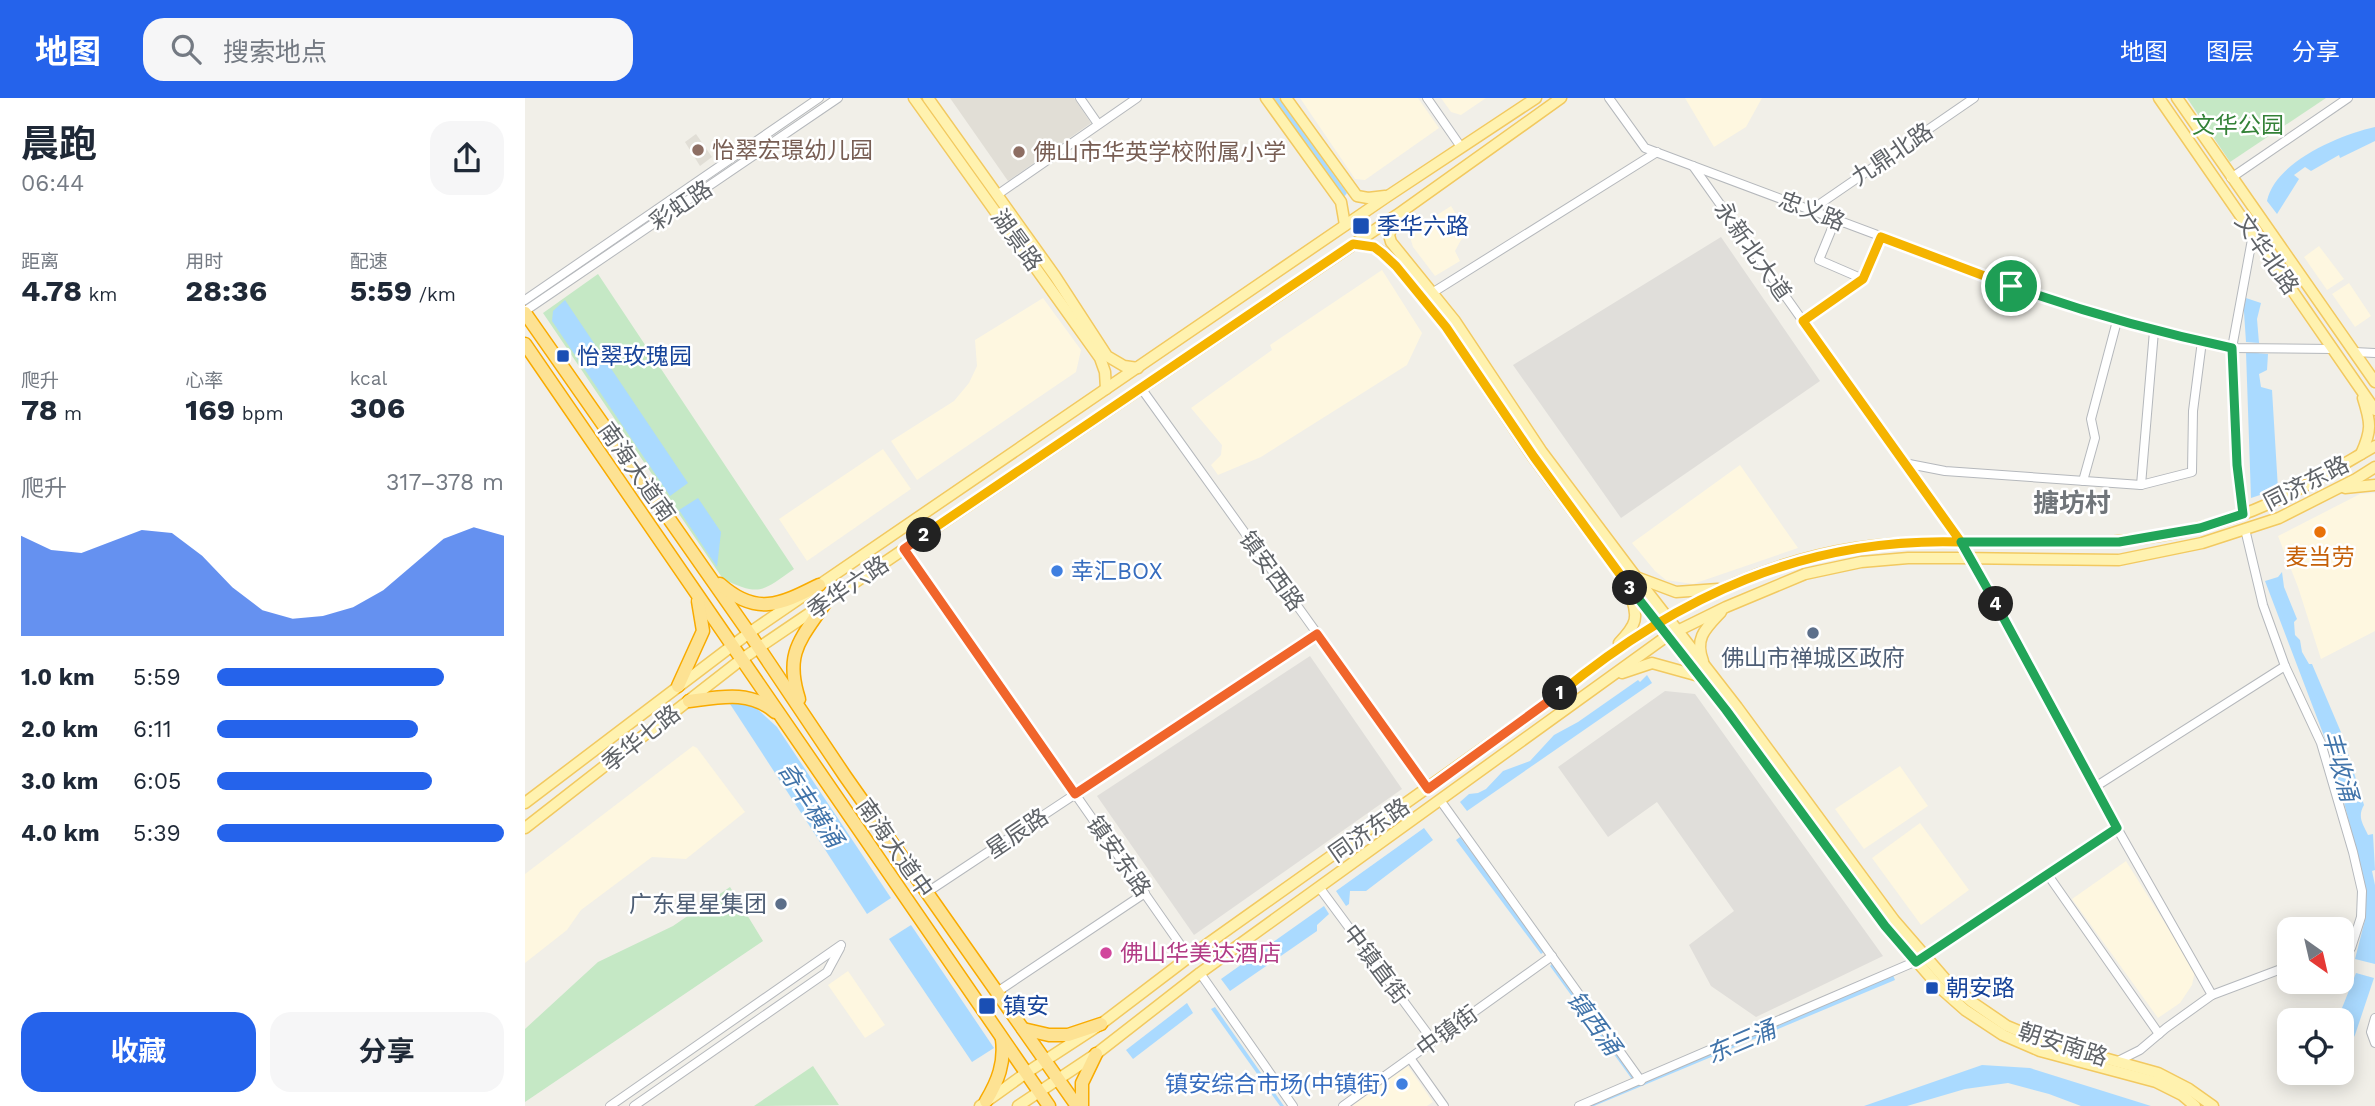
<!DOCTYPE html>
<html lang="zh">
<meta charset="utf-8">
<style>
:root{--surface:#fff;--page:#f6f6f7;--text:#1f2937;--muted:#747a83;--accent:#2563eb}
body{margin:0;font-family:"Work Sans","Noto Sans SC",sans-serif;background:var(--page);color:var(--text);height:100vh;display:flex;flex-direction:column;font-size:26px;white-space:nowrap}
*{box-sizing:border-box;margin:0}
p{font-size:23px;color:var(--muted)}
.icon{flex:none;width:38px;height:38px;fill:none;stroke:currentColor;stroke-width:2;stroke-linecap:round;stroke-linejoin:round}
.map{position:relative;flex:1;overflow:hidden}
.details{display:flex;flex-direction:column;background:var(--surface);width:525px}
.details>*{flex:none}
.needle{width:46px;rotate:146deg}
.buttons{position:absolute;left:1752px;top:819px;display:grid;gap:14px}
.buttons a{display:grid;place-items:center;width:77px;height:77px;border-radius:14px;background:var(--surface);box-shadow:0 4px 18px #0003;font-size:35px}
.pin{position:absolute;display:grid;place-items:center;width:60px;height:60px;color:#fff;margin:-30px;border:4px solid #fff;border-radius:50%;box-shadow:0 2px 7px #0007}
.km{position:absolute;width:35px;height:35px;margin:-18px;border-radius:50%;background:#222;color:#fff;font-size:19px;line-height:35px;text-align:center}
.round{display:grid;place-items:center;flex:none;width:74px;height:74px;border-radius:21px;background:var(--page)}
.headline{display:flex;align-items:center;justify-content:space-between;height:119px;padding:0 21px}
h1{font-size:38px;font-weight:700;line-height:52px}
.stats{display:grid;grid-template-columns:repeat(3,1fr);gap:10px;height:119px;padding:7px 21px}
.stats div{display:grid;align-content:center}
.stats b{font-size:30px;font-weight:700}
.stats small{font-size:19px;font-weight:400}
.stats p{font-size:19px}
.chart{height:196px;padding:14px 21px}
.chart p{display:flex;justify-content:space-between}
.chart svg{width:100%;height:126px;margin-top:7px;fill:var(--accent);opacity:.7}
.primary-button{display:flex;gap:14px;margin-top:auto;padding:14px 21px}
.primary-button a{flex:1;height:80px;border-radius:21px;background:var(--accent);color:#fff;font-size:28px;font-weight:700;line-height:80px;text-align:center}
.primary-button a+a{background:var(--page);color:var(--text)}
ul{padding:0 21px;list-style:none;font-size:23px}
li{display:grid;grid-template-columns:112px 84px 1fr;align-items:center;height:52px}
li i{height:18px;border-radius:9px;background:var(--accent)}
header{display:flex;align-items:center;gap:42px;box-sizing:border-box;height:98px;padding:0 35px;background:var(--accent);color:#fff}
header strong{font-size:33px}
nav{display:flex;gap:38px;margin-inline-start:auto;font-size:24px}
.search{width:490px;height:63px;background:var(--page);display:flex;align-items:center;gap:18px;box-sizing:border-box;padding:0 24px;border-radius:21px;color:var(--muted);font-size:26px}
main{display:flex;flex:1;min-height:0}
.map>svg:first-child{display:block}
.commercial{fill:#fef7e0}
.industrial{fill:#e0deda}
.education{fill:#e1ded6}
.green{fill:#c5e8c5}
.water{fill:#aadaff}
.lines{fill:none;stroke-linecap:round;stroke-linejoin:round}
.minor-casing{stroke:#b5b8bc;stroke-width:10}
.major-casing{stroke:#f2c960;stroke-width:13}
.highway-casing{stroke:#f9ab00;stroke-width:15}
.minor{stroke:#fff;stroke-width:8}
.major{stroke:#fff2af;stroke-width:10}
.highway{stroke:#fde293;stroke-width:12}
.split-1-casing{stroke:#fff;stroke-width:14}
.split-2-casing{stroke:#fff;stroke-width:14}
.split-3-casing{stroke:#fff;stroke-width:14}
.split-4-casing{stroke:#fff;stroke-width:14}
.split-5-casing{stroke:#fff;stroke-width:14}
.split-1{stroke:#f5b400;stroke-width:9}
.split-2{stroke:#f0652b;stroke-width:9}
.split-3{stroke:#f5b400;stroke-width:9}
.split-4{stroke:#22a559;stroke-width:9}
.split-5{stroke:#22a559;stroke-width:9}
.education-dot{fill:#8d6e63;stroke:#fff;stroke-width:2.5}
.transit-dot{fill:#1a4fb4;stroke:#fff;stroke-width:2.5}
.food-dot{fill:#e8710a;stroke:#fff;stroke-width:2.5}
.shop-dot{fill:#3f7fe0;stroke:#fff;stroke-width:2.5}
.service-dot{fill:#5c6f8a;stroke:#fff;stroke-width:2.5}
.hotel-dot{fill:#d1479c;stroke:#fff;stroke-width:2.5}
.labels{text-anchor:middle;stroke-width:5;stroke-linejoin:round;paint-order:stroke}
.park-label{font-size:23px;fill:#348238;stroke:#fff}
.education-label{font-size:23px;fill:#785e54;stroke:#fff;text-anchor:start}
.street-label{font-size:23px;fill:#5f6368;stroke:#fff}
.transit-label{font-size:23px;fill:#164399;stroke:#fff;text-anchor:start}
.food-label{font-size:23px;fill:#c56008;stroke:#fff}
.shop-label{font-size:23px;fill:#366cbe;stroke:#fff;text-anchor:start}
.service-label{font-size:23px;fill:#4e5e75;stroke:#fff}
.hotel-label{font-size:23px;fill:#b23c85;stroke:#fff;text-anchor:start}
.water-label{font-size:24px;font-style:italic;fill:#4174aa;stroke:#fff}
.quarter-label{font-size:26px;font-weight:bold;fill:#70757a;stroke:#fff}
</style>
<header>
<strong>地图</strong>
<div class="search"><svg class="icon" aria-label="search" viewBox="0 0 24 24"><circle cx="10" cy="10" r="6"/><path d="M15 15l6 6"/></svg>搜索地点</div>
<nav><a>地图</a><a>图层</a><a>分享</a></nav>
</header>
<main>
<section class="details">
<div class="headline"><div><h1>晨跑</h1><p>06:44</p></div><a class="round"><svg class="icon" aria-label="share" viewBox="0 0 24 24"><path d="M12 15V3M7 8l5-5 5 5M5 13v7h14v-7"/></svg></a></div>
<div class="stats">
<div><p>距离</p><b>4.78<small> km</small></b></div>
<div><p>用时</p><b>28:36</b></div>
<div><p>配速</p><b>5:59<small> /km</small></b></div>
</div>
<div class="stats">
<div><p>爬升</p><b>78<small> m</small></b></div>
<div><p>心率</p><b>169<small> bpm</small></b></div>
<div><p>kcal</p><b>306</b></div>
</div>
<div class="chart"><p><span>爬升</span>317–378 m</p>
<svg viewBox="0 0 160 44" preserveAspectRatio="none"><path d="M0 44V9L10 14L20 15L30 11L40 7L50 8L60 16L70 27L80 35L90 38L100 37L110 34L120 28L130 19L140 10L150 6L160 9V44z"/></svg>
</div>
<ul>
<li><b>1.0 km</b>5:59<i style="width:79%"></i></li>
<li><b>2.0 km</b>6:11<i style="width:70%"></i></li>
<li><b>3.0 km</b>6:05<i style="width:75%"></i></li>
<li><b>4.0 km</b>5:39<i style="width:100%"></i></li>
</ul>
<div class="primary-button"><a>收藏</a><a>分享</a></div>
</section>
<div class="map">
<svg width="1850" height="1008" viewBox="0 0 1850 1008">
<rect width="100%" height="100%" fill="#f1efe8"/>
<g class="commercial">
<path d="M775,0H893L914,30L840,82L830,81Z"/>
<path d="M916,0H961L936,17L926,14Z"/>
<path d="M1160,0H1237L1221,29L1189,49Z"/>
<path d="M926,108L944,137L936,142L930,153L935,163L910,178L888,149L885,139L892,130Z"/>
<path d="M1794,148L1819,181L1802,192L1779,159Z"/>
<path d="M857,172L897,235L882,267L736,359L693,377L686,367L696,357L697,347L666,310L747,252L745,247Z"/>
<path d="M1824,185L1846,218L1830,229L1807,196Z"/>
<path d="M518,200L556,252L551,274L392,382L366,343L429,303L444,285L452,268L450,242Z"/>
<path d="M358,351L386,391L282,463L254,421Z"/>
<path d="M1215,367L1273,450L1168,486L1141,482L1130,473L1107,445Z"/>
<path d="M1850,395V533L1796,561L1773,489L1753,438L1835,396Z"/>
<path d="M168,648L172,650L220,714L161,761L127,759L56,812L42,832L0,865V776Z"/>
<path d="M1375,668L1403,708L1339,751L1310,711Z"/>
<path d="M1395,725L1444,792L1396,827L1347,760Z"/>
<path d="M1601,763L1670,873L1667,887L1655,905L1633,920L1547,801Z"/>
<path d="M323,873L360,927L340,940L303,887Z"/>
<path d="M883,968L908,1004L902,1008H827Z"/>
</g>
<g class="industrial">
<path d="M1196,139L1295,283L1096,420L988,267Z"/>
<path d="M785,558L877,691L669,837L572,698Z"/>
<path d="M1140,593L1170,596L1358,858L1231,919L1186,888L1164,847L1209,813L1132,704L1083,739L1033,669Z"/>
</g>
<g class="education">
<path d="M425,0H549L566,25L483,83Z"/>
<path d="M171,36L187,59L175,68L160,44Z"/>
</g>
<g class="green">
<path d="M1662,0H1801L1705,64Z"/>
<path d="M73,176L269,471C237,493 236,499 198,481L18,215Z"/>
<path d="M205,789L238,843L0,1004V931L73,864L148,828Z"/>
<path d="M288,968L314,1007L229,1008Z"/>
</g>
<g class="water">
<path d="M748,0H754L822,95L819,99Z"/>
<path d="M1850,29V43L1815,60L1814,57L1786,73L1780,69L1769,77L1774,81L1752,116L1742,103C1750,64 1814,37 1850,29Z"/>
<path d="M1718,199L1736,205L1732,221L1734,245L1721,244Z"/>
<path d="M40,202L163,385L145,398L27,223L28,213Z"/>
<path d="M1721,254L1743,256L1742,272L1734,276L1736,289L1747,292L1753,391L1726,400Z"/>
<path d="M173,400L196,434L192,469L154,412Z"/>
<path d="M1757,474L1759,489L1772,521L1769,524L1770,537L1775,542L1777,554L1784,566H1787L1818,639L1839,707C1832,719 1838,726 1843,737L1848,736L1850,772L1847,773L1850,787V866L1830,861L1841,818V798L1838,777L1807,659L1740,483L1753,479Z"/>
<path d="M1122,577L1127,585L942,713L935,704L944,696L953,695L961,691L978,673L1005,663L1029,637L1053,624L1113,582L1115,584Z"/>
<path d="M217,604L228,607L252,629L366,800L342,816L205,606Z"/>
<path d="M899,730L908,742L841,793H825L824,806L821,808L811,793Z"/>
<path d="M935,739L1020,853L1016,856L931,742Z"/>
<path d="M799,808L804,816L792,827V833L705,893L696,881Z"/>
<path d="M386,827L469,950L447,964L364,841Z"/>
<path d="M1028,865L1114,983L1109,984L1025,868Z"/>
<path d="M1831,875L1849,880L1830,937L1817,961L1816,922H1814L1817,916L1815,915Z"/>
<path d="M1368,877L1370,882L1069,1008H1058Z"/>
<path d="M662,905L668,915L608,961L601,952Z"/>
<path d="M690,909L759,1008H755L686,911Z"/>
<path d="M1457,967L1505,970L1626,1008H1556L1524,996L1483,985L1440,991L1382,1008H1339Z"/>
</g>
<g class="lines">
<defs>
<g id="minor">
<path d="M555,0L573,26"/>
<path d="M902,0L936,49"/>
<path d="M1084,0L1120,50L1550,211L1629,233L1707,250L1808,251"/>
<path d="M1168,68L1446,460L1592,730L1687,897"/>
<path d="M1706,80L1823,0"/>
<path d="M472,97L612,0"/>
<path d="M1286,112L1449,0"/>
<path d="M1310,123L1294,162L1338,181"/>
<path d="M907,195L1132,54"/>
<path d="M0,202L294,0"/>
<path d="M0,213L313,0"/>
<path d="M1278,223L1338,181L1356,139"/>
<path d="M1829,254L1850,255"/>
<path d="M616,290L903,690"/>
<path d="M1379,365L1420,373L1616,387L1667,374L1668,313L1677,243"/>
<path d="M1558,383L1570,340L1566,321L1592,223"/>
<path d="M1616,387L1629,233"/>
<path d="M1718,416L1712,367L1707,250L1728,136"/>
<path d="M1720,431L1738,507L1760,568L1796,645L1828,754L1837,793L1836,819L1826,850L1816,852"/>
<path d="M379,451L664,859"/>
<path d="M1570,689L1760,568"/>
<path d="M915,702L1116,983"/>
<path d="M1523,777L1634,936"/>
<path d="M794,789L908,943"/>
<path d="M401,795L792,536"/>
<path d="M675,875L768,1008"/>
<path d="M472,894L620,795"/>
<path d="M1850,920L1846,934L1850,945"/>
<path d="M885,960L919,1008"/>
<path d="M1591,964L1615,952L1641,930L1687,897L1764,868"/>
<path d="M85,1008L316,847"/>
<path d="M109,1008L302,874L315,850"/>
<path d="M818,1008L1027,858"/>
<path d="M1054,1008L1401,859L1592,730"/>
</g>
<g id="major">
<path d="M389,0L575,260L580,274L581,291"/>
<path d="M403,0L530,178L582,258L599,268L613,270"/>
<path d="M741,0L816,104L820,127"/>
<path d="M761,0L832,98L843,100L860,98"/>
<path d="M1634,0L1850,312"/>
<path d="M1652,0L1850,284"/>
<path d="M871,119L864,137L866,144L930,223L1017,354L1111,479L1212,609L1369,822L1421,882L1447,904L1482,928L1518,943L1633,975L1664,991L1688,1008"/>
<path d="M828,146L849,149L857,154L871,168L921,229L1008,359L1102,486L1201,612L1361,828L1414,889L1440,912L1478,937L1515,953L1631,984L1657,997L1670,1008"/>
<path d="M1836,356C1847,332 1846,325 1838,300"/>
<path d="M1820,390L1850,387"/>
<path d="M1111,479L1151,494L1193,491"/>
<path d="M1094,545C1112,526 1114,520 1105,495"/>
<path d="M1178,563C1169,540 1181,530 1196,514"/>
<path d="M1097,575L1127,565L1174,578"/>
<path d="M0,705L224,535L863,98L1011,0"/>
<path d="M0,730L217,561L872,117L1036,0"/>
<path d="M455,1008L501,975L576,926L664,859L1019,607C1110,533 1212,468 1331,450C1399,440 1469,445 1537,444C1556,444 1576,445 1595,443C1645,438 1697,427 1743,406C1780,390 1815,368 1850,348"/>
<path d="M493,1008L571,956L675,875L1142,538L1201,509L1280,476L1336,464L1383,460H1433L1594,462L1677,445L1754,420L1831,381L1850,369"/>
</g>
<g id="highway">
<path d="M0,215L224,535L320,678L552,1008"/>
<path d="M0,246L524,1008"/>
<path d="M195,486C232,519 256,506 294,487"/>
<path d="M153,588L178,533L173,503"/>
<path d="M274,601C259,555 276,541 300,505"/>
<path d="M164,603C195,599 225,592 250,614"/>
<path d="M498,931L524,937H543L576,926"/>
<path d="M461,1003C473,983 480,965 477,941"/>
<path d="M557,1008V985L571,956"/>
</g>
</defs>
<use href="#minor" class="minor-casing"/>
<use href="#major" class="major-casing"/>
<use href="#highway" class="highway-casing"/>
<use href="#minor" class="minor"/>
<use href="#major" class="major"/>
<use href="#highway" class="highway"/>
</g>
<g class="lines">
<defs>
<path id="split-1" d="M1035,595C1153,498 1280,439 1436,444L1278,223L1338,181L1356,139L1486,188"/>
<path id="split-2" d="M399,437L379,451L550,696L792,536L903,691L1035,595"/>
<path id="split-3" d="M399,437L828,146L849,149L857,155L871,168L921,229L1009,359L1105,490"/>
<path id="split-4" d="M1105,490L1201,612L1360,828L1391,864L1592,730L1471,506"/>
<path id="split-5" d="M1471,506L1436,444H1594L1675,430L1718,416L1712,367L1707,250C1631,234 1559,214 1486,188"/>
</defs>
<use href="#split-1" class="split-1-casing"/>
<use href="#split-2" class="split-2-casing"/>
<use href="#split-3" class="split-3-casing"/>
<use href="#split-4" class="split-4-casing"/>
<use href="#split-5" class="split-5-casing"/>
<use href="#split-1" class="split-1"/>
<use href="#split-2" class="split-2"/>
<use href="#split-3" class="split-3"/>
<use href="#split-4" class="split-4"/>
<use href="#split-5" class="split-5"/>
</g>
<g class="education-dot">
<circle cx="173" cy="52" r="7"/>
<circle cx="494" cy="54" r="7"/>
</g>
<g class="transit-dot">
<rect x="827" y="119" width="18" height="18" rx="3.5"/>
<rect x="31" y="251" width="14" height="14" rx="3.5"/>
<rect x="1400" y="883" width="14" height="14" rx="3.5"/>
<rect x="453" y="899" width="18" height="18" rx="3.5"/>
</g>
<circle class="food-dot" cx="1795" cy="434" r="7"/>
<g class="shop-dot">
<circle cx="532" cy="473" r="7"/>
<circle cx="877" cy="986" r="7"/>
</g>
<g class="service-dot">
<circle cx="1288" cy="535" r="7"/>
<circle cx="256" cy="806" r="7"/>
</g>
<circle class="hotel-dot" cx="581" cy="855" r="7"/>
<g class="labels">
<g class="park-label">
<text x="1713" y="35">文华公园</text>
</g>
<g class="education-label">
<text x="187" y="60">怡翠宏璟幼儿园</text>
<text x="508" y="62">佛山市华英学校附属小学</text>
</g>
<g class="street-label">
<text transform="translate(1367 56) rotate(-34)" y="8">九鼎北路</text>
<text transform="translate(156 107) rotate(-34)" y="8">彩虹路</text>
<text transform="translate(1287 113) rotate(21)" y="8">忠义路</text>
<text transform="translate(492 142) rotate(54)" y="8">湖景路</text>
<text transform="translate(1228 153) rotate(55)" y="8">永新北大道</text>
<text transform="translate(1742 156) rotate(55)" y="8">文华北路</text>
<text transform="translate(112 374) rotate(55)" y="8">南海大道南</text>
<text transform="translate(1781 385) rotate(-27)" y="8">同济东路</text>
<text transform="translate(747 473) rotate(54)" y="8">镇安西路</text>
<text transform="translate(323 489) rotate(-34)" y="8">季华六路</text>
<text transform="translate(116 640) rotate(-38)" y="8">季华七路</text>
<text transform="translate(844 732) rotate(-35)" y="8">同济东路</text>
<text transform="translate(492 735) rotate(-34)" y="8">星辰路</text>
<text transform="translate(370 750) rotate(55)" y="8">南海大道中</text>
<text transform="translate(594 758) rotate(55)" y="8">镇安东路</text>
<text transform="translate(851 866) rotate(53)" y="8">中镇直街</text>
<text transform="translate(922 933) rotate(-36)" y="8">中镇街</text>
<text transform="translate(1538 946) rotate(18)" y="8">朝安南路</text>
</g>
<g class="transit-label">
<text x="852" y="136">季华六路</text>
<text x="52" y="266">怡翠玫瑰园</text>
<text x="1421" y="898">朝安路</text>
<text x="478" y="916">镇安</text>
</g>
<g class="food-label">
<text x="1795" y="467">麦当劳</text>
</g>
<g class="shop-label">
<text x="546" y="481">幸汇BOX</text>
<text x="863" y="994" text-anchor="end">镇安综合市场(中镇街)</text>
</g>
<g class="service-label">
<text x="1288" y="568">佛山市禅城区政府</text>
<text x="242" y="814" text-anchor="end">广东星星集团</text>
</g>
<g class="hotel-label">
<text x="595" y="863">佛山华美达酒店</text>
</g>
<g class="water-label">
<text transform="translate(1815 668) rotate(74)" y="8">丰收涌</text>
<text transform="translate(285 707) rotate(56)" y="8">奇丰横涌</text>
<text transform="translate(1069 925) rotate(54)" y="8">镇西涌</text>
<text transform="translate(1216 944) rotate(-23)" y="8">东三涌</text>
</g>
<g class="quarter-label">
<text x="1547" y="414">搪坊村</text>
</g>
</g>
</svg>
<div class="buttons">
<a><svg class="needle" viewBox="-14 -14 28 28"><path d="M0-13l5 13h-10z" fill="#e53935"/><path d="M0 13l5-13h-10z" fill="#747a83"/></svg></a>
<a><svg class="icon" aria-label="locate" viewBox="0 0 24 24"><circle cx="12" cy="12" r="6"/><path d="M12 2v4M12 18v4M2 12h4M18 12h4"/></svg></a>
</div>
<div class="pin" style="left:1486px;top:188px;background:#1e9e55"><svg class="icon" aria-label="arrive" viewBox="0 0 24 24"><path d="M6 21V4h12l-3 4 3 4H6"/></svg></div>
<b class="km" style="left:1035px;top:595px">1</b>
<b class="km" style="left:399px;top:437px">2</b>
<b class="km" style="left:1105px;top:490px">3</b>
<b class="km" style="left:1471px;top:506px">4</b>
</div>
</main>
